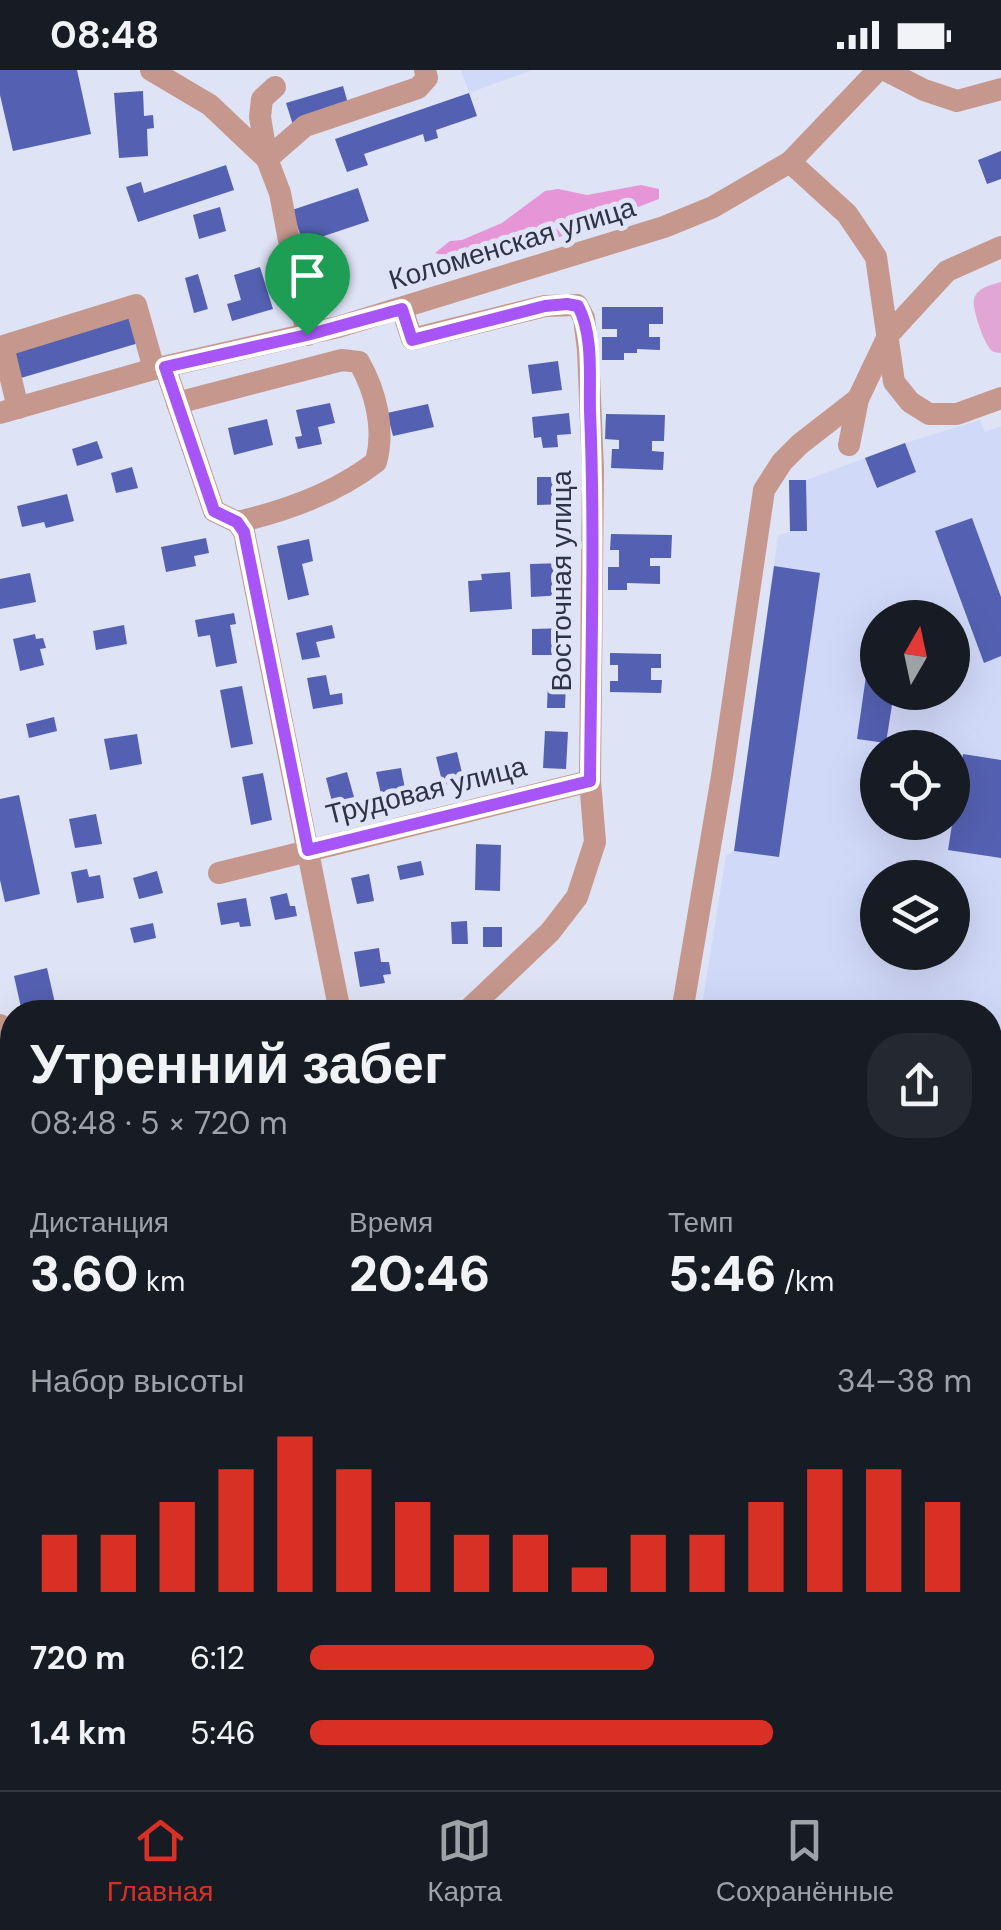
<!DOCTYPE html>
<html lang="ru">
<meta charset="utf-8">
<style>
:root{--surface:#171b24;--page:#242831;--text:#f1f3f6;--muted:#9ea1a6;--line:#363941;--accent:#d93025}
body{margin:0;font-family:"DM Sans",sans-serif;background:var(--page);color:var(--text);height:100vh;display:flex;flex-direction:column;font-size:38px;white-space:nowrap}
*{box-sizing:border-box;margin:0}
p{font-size:32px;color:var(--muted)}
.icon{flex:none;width:55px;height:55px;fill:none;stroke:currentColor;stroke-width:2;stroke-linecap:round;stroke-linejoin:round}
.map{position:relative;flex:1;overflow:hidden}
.panel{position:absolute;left:0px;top:930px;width:1002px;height:790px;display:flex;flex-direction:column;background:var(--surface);border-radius:40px 40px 0 0;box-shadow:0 10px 40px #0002}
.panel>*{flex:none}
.needle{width:65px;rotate:9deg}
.tools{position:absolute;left:860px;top:530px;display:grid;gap:20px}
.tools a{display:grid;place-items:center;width:110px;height:110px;border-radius:50%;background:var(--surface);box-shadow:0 10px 40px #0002;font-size:50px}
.pin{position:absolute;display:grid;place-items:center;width:85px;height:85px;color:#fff;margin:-102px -42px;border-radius:50% 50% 50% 0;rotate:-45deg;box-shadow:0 0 10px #0007}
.pin .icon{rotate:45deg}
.round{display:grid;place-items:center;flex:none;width:105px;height:105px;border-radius:40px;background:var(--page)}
.summary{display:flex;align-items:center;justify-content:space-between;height:170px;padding:0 30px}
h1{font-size:55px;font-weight:800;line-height:75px}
.figures{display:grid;grid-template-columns:repeat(3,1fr);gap:15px;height:170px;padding:10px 30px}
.figures div{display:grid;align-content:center}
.figures b{font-size:50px;font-weight:800}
.figures small{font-size:28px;font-weight:400}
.figures p{font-size:28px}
.chart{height:280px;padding:20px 30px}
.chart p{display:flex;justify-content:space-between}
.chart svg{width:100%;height:180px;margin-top:10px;stroke:var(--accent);stroke-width:6}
ul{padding:0 30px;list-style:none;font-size:32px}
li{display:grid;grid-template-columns:160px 120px 1fr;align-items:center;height:75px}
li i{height:25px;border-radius:12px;background:var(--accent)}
.status{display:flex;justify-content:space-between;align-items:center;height:70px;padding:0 50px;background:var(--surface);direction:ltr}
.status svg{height:28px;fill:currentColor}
.dock{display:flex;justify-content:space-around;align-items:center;height:140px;border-top:2px solid var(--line);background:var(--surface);font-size:28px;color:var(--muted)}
.dock a{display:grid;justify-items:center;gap:5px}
.dock .selected{color:var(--accent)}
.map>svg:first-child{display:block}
.built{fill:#d1d9f9;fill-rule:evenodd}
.green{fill:#e2a6d5}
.forest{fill:#e695d6}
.water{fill:#49dbf9}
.building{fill:#5461b2}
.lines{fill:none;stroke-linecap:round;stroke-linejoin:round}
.minor{stroke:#c6988d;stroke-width:22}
.route-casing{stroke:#fff;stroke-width:20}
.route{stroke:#a855f7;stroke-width:12}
.labels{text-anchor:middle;stroke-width:10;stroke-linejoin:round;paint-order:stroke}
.street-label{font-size:28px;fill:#2f3346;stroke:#dfe3f6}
</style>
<div class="status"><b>08:48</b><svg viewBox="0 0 49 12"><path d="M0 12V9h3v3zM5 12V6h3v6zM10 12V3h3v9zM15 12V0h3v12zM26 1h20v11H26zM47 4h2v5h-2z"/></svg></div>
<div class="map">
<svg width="1001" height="1720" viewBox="0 0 1001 1720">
<rect width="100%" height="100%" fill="#dfe3f6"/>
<g class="built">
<path d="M461,0H532L469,23Z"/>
<path d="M980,350L985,362L1001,356V1120L990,1116V942H701L726,785L734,781L778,466L790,461L789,410H806L905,373ZM878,548H952V622H878ZM878,678H952V752H878ZM878,808H952V882H878Z"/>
<path d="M12,1217V1436L0,1336V1244Z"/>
</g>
<path class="green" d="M1001,212V283C994,282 992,283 988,276C982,267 972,238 974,229C978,217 991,215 1001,212Z"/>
<path class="forest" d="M641,115L659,119V129L552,170L467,191L435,183L450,171L462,170L502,153L545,121L558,119L587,125Z"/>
<path class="water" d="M990,1198L1001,1200V1720H518L513,1708H990Z"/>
<g class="building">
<path d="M0,0H77L91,64L13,81L0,25Z"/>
<path d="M343,16L349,37L293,55L286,33Z"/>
<path d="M143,21L144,46L153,45L154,58L147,59L148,86L119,88L114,23Z"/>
<path d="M469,23L477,46L436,60L438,68L425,72L423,64L364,84L368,95L347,102L335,69Z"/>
<path d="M1001,81V109L987,114L978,90Z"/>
<path d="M226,95L234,120L138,152L126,117L141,112L144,123Z"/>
<path d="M358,118L369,151L303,173L292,140Z"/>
<path d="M220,137L226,161L199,169L193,145Z"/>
<path d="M260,197L273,239L232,251L227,234L241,230L234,205Z"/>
<path d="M198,204L208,239L194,243L185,208Z"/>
<path d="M602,237H663V254H649V267H660V280L637,279V283H624V290H602V267H617V259H602Z"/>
<path d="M133,241L142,272L21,308L12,276Z"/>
<path d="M558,291L562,320L532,324L528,295Z"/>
<path d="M330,333L335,353L318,357L322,374L298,379L295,367L302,366L296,340Z"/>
<path d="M428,334L434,357L393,366L387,343Z"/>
<path d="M569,343L571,364L557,365L558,377L543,378L541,367L534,368L532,347Z"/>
<path d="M606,344L665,345L664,371H652V381L664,382L663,400L611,398L612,379H619V370L605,369Z"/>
<path d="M267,349L273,375L234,385L228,358Z"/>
<path d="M97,371L103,388L77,396L72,379Z"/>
<path d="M905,373L916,402L877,418L865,388Z"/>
<path d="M132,397L138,418L116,423L111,403Z"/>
<path d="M537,407H570V423H564L565,434L537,435Z"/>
<path d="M789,410H806L807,461H790Z"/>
<path d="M67,424L74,451L46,458L44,452L22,457L17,436Z"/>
<path d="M972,448L1001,527V586L984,593L935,461Z"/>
<path d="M611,464L672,465L671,488H650V496H660V514L627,513V520H608V497H619V480H610Z"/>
<path d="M206,468L209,483L194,486L196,496L166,502L161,477Z"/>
<path d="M309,469L313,491L302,494L309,525L288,530L277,476Z"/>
<path d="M563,493L564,525L531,527L530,494Z"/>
<path d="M774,496L820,503L779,787L734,781Z"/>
<path d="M510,502L512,539L470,542L468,511L482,510L481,504Z"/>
<path d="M30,503L36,532L0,539V509Z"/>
<path d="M234,543L236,554L230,555L237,593L216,597L210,565L198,567L195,550Z"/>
<path d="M124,555L127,574L96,580L93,561Z"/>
<path d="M332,555L335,568L316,572L320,587L302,590L296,563Z"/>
<path d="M567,558V585H532V559Z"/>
<path d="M35,564L36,569L43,568L46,578L40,579L44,595L20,601L13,569Z"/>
<path d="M610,583L661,584V598H651V610H662L661,623L610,622V611H618V595H610Z"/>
<path d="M867,599L878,601V622H894L886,673L857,669Z"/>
<path d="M326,605L330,625L342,623L343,634L313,639L307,608Z"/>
<path d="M548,609H566L565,638H547Z"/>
<path d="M242,616L253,674L231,678L220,620Z"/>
<path d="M54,647L57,661L29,668L26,654Z"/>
<path d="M545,661L568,662L566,699L543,698Z"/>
<path d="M137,664L142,694L110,700L104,669Z"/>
<path d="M457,682L464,711L443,715L436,687Z"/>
<path d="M963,684L1001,690V788L948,780Z"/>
<path d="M401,698L405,719L381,724L376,702Z"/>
<path d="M347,702L354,727L332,732L326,708Z"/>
<path d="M263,703L272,750L251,755L242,707Z"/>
<path d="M19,725L40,824L5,832L0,810V729Z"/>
<path d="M96,744L102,774L75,778L69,749Z"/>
<path d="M476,774L501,775L500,821L475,820Z"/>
<path d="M421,791L424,805L400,810L397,796Z"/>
<path d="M87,799L89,807L100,805L104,828L77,833L71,802Z"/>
<path d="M157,801L163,823L139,829L133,808Z"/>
<path d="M369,804L374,831L357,834L351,808Z"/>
<path d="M287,823L290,836H295L297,846L275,850L270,827Z"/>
<path d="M246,828L251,856L240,857L239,852L221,855L217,833Z"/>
<path d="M467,851L468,874H452L451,852Z"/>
<path d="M153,853L156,868L134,873L130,858Z"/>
<rect x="483" y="857" width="19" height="20"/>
<path d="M379,878L381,892H389L391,904L383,905L385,913L360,917L354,882Z"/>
<path d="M47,898L57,942H22L14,906Z"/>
</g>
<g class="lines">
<g class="minor">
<path d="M151,0L210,35L267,89L280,123L307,265"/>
<path d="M885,0L924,20L957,31L1001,19"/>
<path d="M267,89L305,56L418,18L427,8L425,0"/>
<path d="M267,89L260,47L262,29L275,17"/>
<path d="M790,92L847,144L876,187L894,312L910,332L929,344H957L1001,328"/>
<path d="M402,239L412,269L545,236L577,235L584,248L588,280L593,400L590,711L595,772L577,827L550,862L466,942"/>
<path d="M165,297L214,441L237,452L244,462L340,942"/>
<path d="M177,333L342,290L359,292C376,322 385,359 376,392C336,423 286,441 237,452"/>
<path d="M18,338L3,276L136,235L154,299"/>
<path d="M0,343L154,299L338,257L664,157L713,137L790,92L878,0"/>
<path d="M849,375L858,329"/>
<path d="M219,803L590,711"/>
<path d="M682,942L722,706L764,420L782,392L800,374L858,329L889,264L947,201L1001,177"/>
<path d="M0,955L12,1013"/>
<path d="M0,1505L12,1511"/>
<path d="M0,1691L12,1689"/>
</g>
</g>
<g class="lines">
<defs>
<path id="route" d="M567,234L578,236C594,266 589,308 590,341C595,464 591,588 590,711L308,780L244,462L237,452L214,441L165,297L307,265L402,239L412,270L545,236Z"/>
</defs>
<use href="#route" class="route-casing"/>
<use href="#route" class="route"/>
</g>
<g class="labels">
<g class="street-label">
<text transform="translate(512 173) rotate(-17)" y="10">Коломенская улица</text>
<text transform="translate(561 511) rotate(-90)" y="10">Восточная улица</text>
<text transform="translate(426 720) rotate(-14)" y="10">Трудовая улица</text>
</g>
</g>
</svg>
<div class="tools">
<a><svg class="needle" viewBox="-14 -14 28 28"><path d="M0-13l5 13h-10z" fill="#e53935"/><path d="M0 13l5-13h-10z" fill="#9ea1a6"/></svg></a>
<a><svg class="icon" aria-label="locate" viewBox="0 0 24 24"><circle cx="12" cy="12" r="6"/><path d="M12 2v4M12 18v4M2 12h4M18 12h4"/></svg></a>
<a><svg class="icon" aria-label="layers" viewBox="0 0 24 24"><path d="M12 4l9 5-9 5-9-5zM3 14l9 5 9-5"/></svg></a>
</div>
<div class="pin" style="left:307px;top:265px;background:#1e9e55"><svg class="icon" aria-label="arrive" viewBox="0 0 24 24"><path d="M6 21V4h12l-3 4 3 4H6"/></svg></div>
<section class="panel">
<div class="summary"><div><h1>Утренний забег</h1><p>08:48 · 5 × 720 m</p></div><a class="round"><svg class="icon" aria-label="share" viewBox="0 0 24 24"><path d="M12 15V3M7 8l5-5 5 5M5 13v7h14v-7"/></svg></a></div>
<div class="figures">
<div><p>Дистанция</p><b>3.60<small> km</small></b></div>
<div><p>Время</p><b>20:46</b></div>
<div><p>Темп</p><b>5:46<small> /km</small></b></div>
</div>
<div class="chart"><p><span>Набор высоты</span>34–38 m</p>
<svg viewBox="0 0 160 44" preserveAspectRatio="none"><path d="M5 44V30M15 44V30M25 44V22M35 44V14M45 44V6M55 44V14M65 44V22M75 44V30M85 44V30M95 44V38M105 44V30M115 44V30M125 44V22M135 44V14M145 44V14M155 44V22"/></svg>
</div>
<ul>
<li><b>720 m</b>6:12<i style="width:52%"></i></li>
<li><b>1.4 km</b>5:46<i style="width:70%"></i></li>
</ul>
</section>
</div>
<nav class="dock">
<a class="selected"><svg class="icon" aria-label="home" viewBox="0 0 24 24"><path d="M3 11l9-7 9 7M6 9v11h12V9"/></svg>Главная</a>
<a><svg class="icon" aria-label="map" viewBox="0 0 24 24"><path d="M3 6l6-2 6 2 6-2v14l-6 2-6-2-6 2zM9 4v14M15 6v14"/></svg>Карта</a>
<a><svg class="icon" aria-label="saved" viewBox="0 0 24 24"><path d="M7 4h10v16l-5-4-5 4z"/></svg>Сохранённые</a>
</nav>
